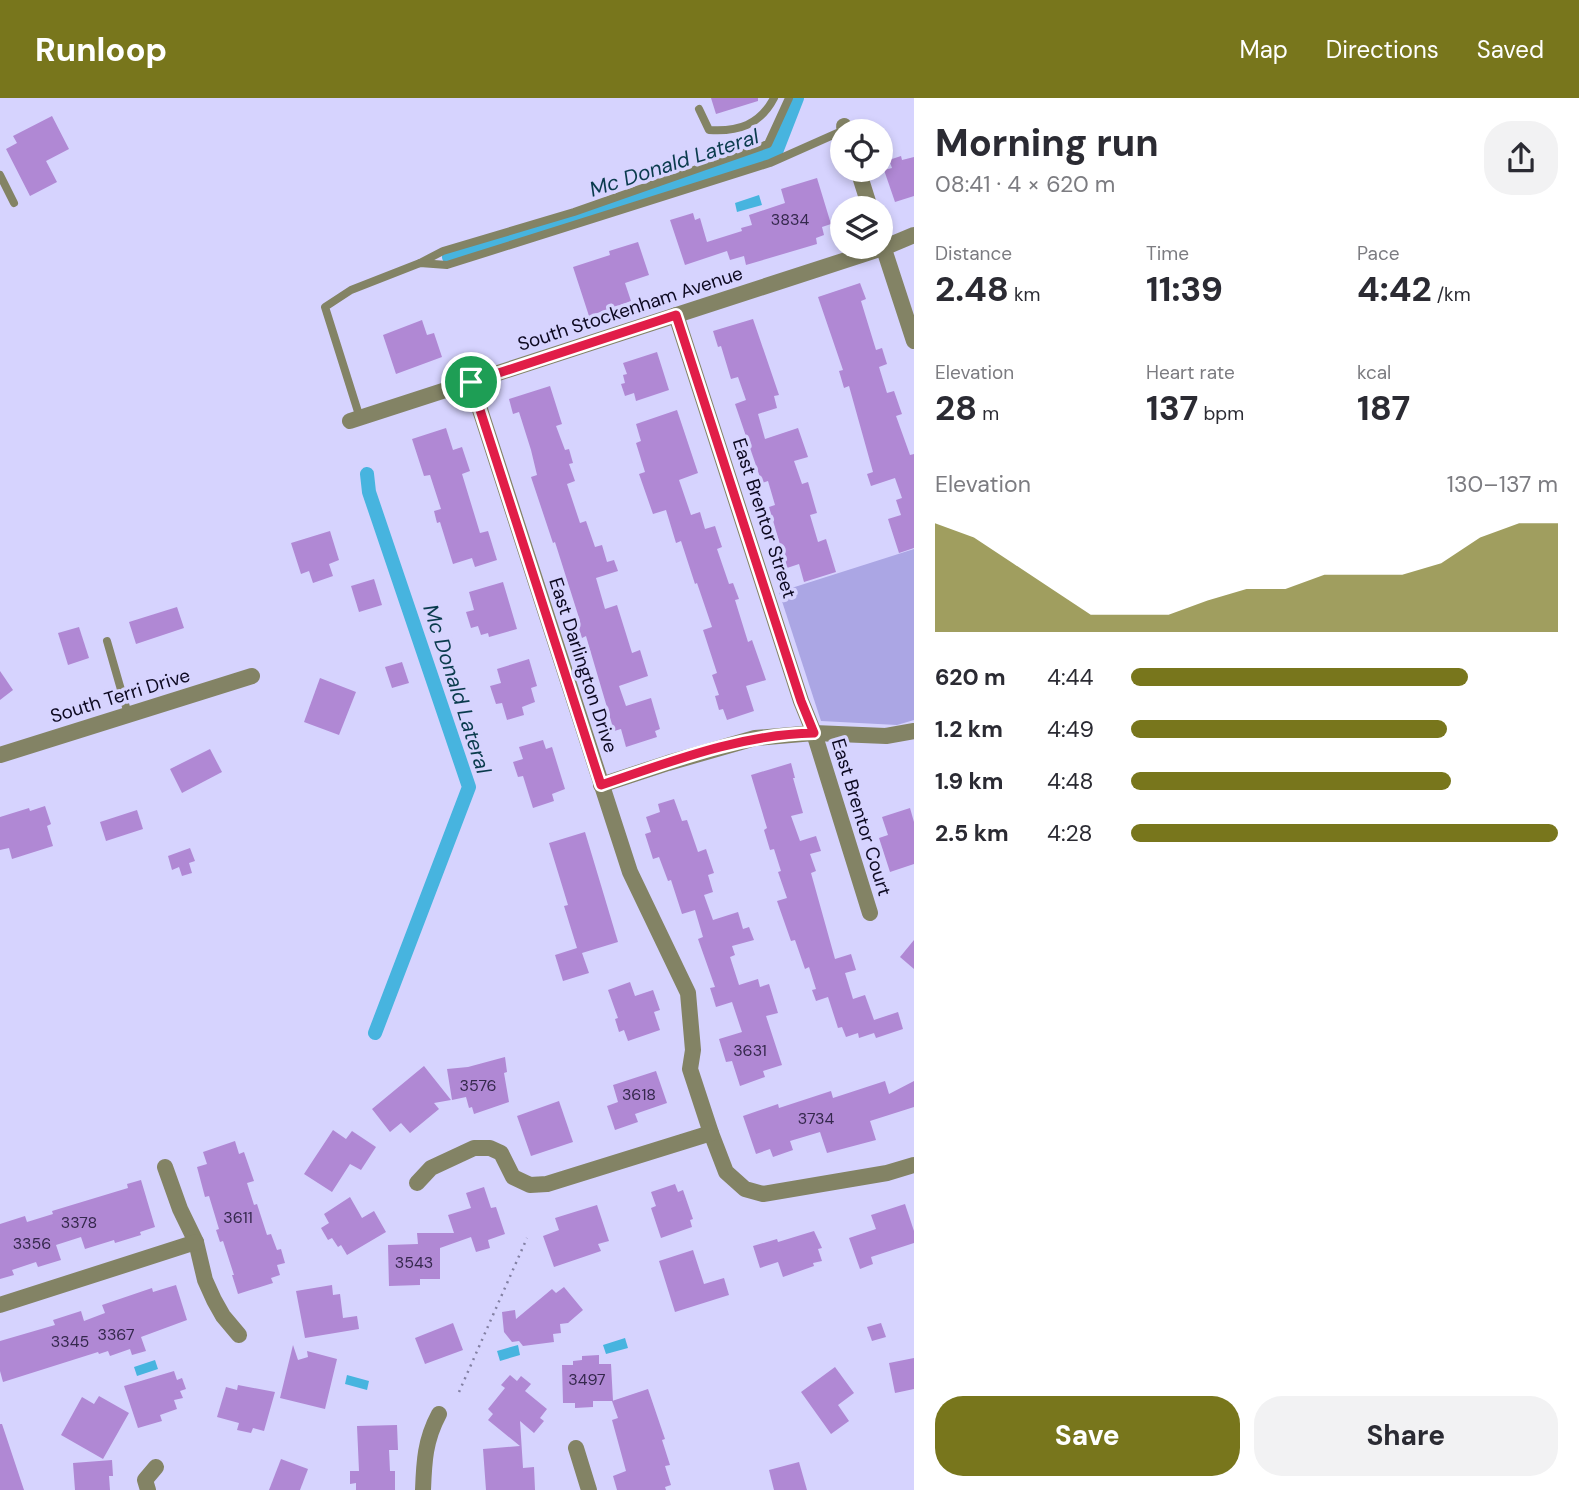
<!DOCTYPE html>
<meta charset="utf-8">
<style>
:root{--surface:#fff;--page:#f2f2f3;--text:#2b2b33;--muted:#7c7c81;--accent:#78761c}
body{margin:0;font-family:"DM Sans",sans-serif;background:var(--page);color:var(--text);height:100vh;display:flex;flex-direction:column;font-size:26px;white-space:nowrap}
*{box-sizing:border-box;margin:0}
p{font-size:23px;color:var(--muted)}
.icon{flex:none;width:38px;height:38px;fill:none;stroke:currentColor;stroke-width:2;stroke-linecap:round;stroke-linejoin:round}
.map{position:relative;flex:1;overflow:hidden}
.drawer{display:flex;flex-direction:column;background:var(--surface);width:665px}
.drawer>*{flex:none}
.controls{position:absolute;left:830px;top:21px;display:grid;gap:14px}
.controls a{display:grid;place-items:center;width:63px;height:63px;border-radius:50%;background:var(--surface);box-shadow:0 4px 10px #0003;font-size:35px}
.pin{position:absolute;display:grid;place-items:center;width:60px;height:60px;color:#fff;margin:-30px;border:4px solid #fff;border-radius:50%;box-shadow:0 2px 7px #0007}
.round{display:grid;place-items:center;flex:none;width:74px;height:74px;border-radius:28px;background:var(--page)}
.headline{display:flex;align-items:center;justify-content:space-between;height:119px;padding:0 21px}
h1{font-size:38px;font-weight:700;line-height:52px}
.figures{display:grid;grid-template-columns:repeat(3,1fr);gap:10px;height:119px;padding:7px 21px}
.figures div{display:grid;align-content:center}
.figures b{font-size:35px;font-weight:700}
.figures small{font-size:19px;font-weight:400}
.figures p{font-size:19px}
.chart{height:196px;padding:14px 21px}
.chart p{display:flex;justify-content:space-between}
.chart svg{width:100%;height:126px;margin-top:7px;fill:var(--accent);opacity:.7}
.button{display:flex;gap:14px;margin-top:auto;padding:14px 21px}
.button a{flex:1;height:80px;border-radius:28px;background:var(--accent);color:#fff;font-size:28px;font-weight:700;line-height:80px;text-align:center}
.button a+a{background:var(--page);color:var(--text)}
ul{padding:0 21px;list-style:none;font-size:23px}
li{display:grid;grid-template-columns:112px 84px 1fr;align-items:center;height:52px}
li i{height:18px;border-radius:9px;background:var(--accent)}
header{display:flex;align-items:center;gap:42px;box-sizing:border-box;height:98px;padding:0 35px;background:var(--accent);color:#fff}
header strong{font-size:33px}
nav{display:flex;gap:38px;margin-inline-start:auto;font-size:24px}
main{display:flex;flex:1;min-height:0}
.map>svg:first-child{display:block}
.green{fill:#aba6e4}
.water{fill:#47b4df}
.lines{fill:none;stroke-linecap:round;stroke-linejoin:round}
.canal{stroke:#47b4df;stroke-width:14}
.building{fill:#b088d4}
.path{stroke:#8380a3;stroke-width:2.5;stroke-dasharray:2 5;stroke-linecap:butt}
.service{stroke:#838365;stroke-width:8}
.minor{stroke:#838365;stroke-width:16}
.route-casing{stroke:#fff;stroke-width:14}
.route{stroke:#e11d48;stroke-width:9}
.labels{text-anchor:middle;stroke-width:7;stroke-linejoin:round;paint-order:stroke}
.number-label{font-size:16px;fill:#35284d}
.street-label{font-size:19px;fill:#0c0820;stroke:#d6d3fe}
.water-label{font-size:21px;font-style:italic;fill:#0a3b4d;stroke:#d6d3fe}
</style>
<header>
<strong>Runloop</strong>
<nav><a>Map</a><a>Directions</a><a>Saved</a></nav>
</header>
<main>
<div class="map">
<svg width="914" height="1392" viewBox="0 0 914 1392">
<rect width="100%" height="100%" fill="#d6d3fe"/>
<path class="green" d="M914,451V622L897,627L821,623L779,494Z"/>
<g class="water">
<path d="M759,97L762,107L737,114L735,105Z"/>
<path d="M625,1240L628,1250L606,1256L603,1247Z"/>
<path d="M518,1247L520,1257L500,1263L497,1253Z"/>
<path d="M155,1262L158,1271L137,1278L134,1269Z"/>
<path d="M347,1277L369,1283L367,1292L345,1286Z"/>
</g>
<g class="lines">
<g class="canal">
<path d="M449,159L776,54L797,0"/>
<path d="M367,376L369,394L469,689L375,935"/>
</g>
</g>
<g class="building">
<path d="M711,0H758V3L716,16Z"/>
<path d="M52,18L69,51L46,63L57,84L30,98L6,51L17,45L13,38Z"/>
<path d="M901,58L902,62L914,59V98L895,104L884,72L892,70L889,62Z"/>
<path d="M817,80L831,126L822,129L824,137L816,140L817,146L746,167L744,158L730,162L727,153L685,167L670,122L693,115L695,122L700,120L707,144L742,133L741,130L752,127L749,117L785,105L781,91Z"/>
<path d="M638,144L649,177L625,185L631,203L589,218L573,169L610,157L609,153Z"/>
<path d="M860,185L866,201L861,203L876,252L882,250L887,266L879,269L887,295L894,293L902,316L896,318L910,357L914,356V450L899,455L888,421L901,417L896,402L902,400L895,380L871,388L867,376L873,374L849,288L844,290L839,273L843,272L818,199Z"/>
<path d="M753,221L779,297L774,298L777,310L758,316L765,341L798,330L808,359L794,363L802,386L808,384L817,415L810,417L818,444L826,441L836,474L804,484L799,466L787,470L769,409L775,407L768,383L762,385L735,306L746,302L738,279L731,281L721,248L718,249L713,233Z"/>
<path d="M422,222L427,237L434,235L442,259L396,276L383,237Z"/>
<path d="M657,254L669,292L636,303L634,295L625,298L621,286L625,285L623,277L627,276L623,265Z"/>
<path d="M550,288L562,326L556,328L565,352L569,351L573,365L569,366L575,383L567,386L580,425L586,423L595,449L602,447L607,464L614,462L618,473L596,480L605,511L617,507L632,555L640,552L648,578L619,588L626,608L651,600L660,631L655,633L657,639L626,649L621,631L614,633L586,538L582,540L577,524L580,523L555,444L553,445L531,379L537,377L531,352L519,314L513,316L509,301Z"/>
<path d="M677,312L698,375L679,382L691,417L700,414L705,431L715,428L722,449L717,451L729,486L733,485L739,501L735,502L748,544L752,542L766,582L746,588L754,613L727,622L723,611L719,612L715,598L719,597L712,577L717,575L703,532L712,529L697,485L695,486L681,443L676,445L666,412L653,416L639,376L645,374L636,345L641,343L636,326Z"/>
<path d="M446,330L453,352L462,349L470,373L462,376L480,435L488,433L497,462L475,469L472,460L453,466L440,424L437,425L434,413L441,411L430,377L424,378L412,341Z"/>
<path d="M330,433L339,462L329,466L333,478L313,485L309,473L301,476L291,445Z"/>
<path d="M374,481L382,507L359,514L351,488Z"/>
<path d="M503,484L517,531L489,539L488,535L481,537L478,528L471,530L466,514L474,512L469,494Z"/>
<path d="M177,509L184,530L136,546L129,524Z"/>
<path d="M79,529L89,560L68,567L58,535Z"/>
<path d="M529,561L537,588L531,590L535,604L522,609L524,617L507,622L502,605L496,606L490,588L501,585L497,571Z"/>
<path d="M402,564L409,585L392,590L385,569Z"/>
<path d="M0,573L13,592L0,602Z"/>
<path d="M320,580L356,594L339,637L304,624Z"/>
<path d="M543,642L546,651L552,649L565,691L552,696L554,703L533,710L523,678L518,679L513,664L523,661L519,649Z"/>
<path d="M210,651L222,674L182,695L170,671Z"/>
<path d="M791,665L795,680H793L803,715L791,718L800,743L816,738L821,753L810,756L816,773L811,775L835,861L851,856L856,872L845,875L853,901L865,897L874,922L898,914L903,931L876,940L874,935L859,940L858,935L846,939L842,929L838,930L828,899L816,903L812,892L816,891L809,869L805,871L795,842L791,843L777,803L787,800L778,774L781,773L774,751L770,752L764,732L767,730L751,677Z"/>
<path d="M674,701L682,723L687,722L698,754L706,751L714,775L708,777L713,794L704,797L713,822L738,814L743,831L749,829L754,842L732,848L735,857L730,859L739,887L758,881L760,889L769,886L778,915L766,918L782,967L763,973L765,979L740,988L732,963L726,964L719,941L742,934L732,904L716,909L710,890L715,889L698,841L703,839L695,812L682,816L671,782L668,783L659,759L653,761L645,736L651,734L646,719L660,714L658,706Z"/>
<path d="M45,708L51,726L47,728L53,748L12,761L9,750L0,752V719L29,710L30,713Z"/>
<path d="M910,710L914,724V766L890,774L879,740L888,737L882,719Z"/>
<path d="M137,712L143,731L106,743L100,724Z"/>
<path d="M585,734L618,844L582,855L589,875L563,883L555,857L577,850L564,808L568,807L549,745Z"/>
<path d="M190,750L195,763L189,765L192,775L182,778L179,769L172,772L168,758Z"/>
<path d="M914,842V871L900,859Z"/>
<path d="M630,884L635,898L653,892L660,912L654,914L660,932L628,943L624,932L619,934L615,921L618,920L608,892Z"/>
<path d="M505,959L507,974L504,975L509,1004L474,1016L472,1009L469,1010L466,999L452,1002L447,971L468,969Z"/>
<path d="M424,968L451,1002L434,1005L439,1011L410,1035L401,1025L390,1034L372,1011Z"/>
<path d="M656,973L667,1005L635,1016L638,1024L615,1032L607,1008L618,1004L613,987Z"/>
<path d="M885,983L889,996L914,983V1009L870,1023L876,1042L827,1055L820,1034L790,1043L793,1052L773,1059L770,1051L756,1056L743,1018L778,1006L779,1010L831,993L833,1000Z"/>
<path d="M559,1003L573,1044L531,1058L517,1018Z"/>
<path d="M333,1032L346,1041L352,1033L376,1049L361,1072L350,1066L332,1094L304,1076Z"/>
<path d="M235,1043L239,1056L244,1054L254,1083L247,1085L254,1107L257,1106L267,1137L271,1136L277,1152L281,1151L285,1165L277,1167L280,1177L271,1180L273,1185L238,1196L232,1177H234L223,1143L220,1144L216,1132L219,1131L209,1098L205,1099L197,1069L207,1066L203,1054Z"/>
<path d="M141,1082L155,1129L140,1134L141,1137L115,1145L114,1142L85,1151L81,1139L56,1147L61,1162L38,1169L36,1164L12,1172L14,1177L0,1181V1126L25,1118L27,1124L53,1116L52,1113L128,1090L127,1086Z"/>
<path d="M675,1086L678,1094L683,1092L693,1121L690,1122L692,1129L661,1140L651,1110L656,1108L651,1094Z"/>
<path d="M484,1089L491,1110L496,1109L505,1136L488,1142L490,1150L476,1154L471,1139L440,1150V1181H420V1187L389,1188L388,1147L418,1146L417,1135H454L448,1117L471,1110L466,1095Z"/>
<path d="M350,1099L362,1120L374,1113L386,1134L347,1157L341,1147L338,1149L332,1140L328,1142L321,1130L329,1125L324,1116Z"/>
<path d="M905,1106L914,1133V1145L871,1159L873,1166L860,1171L849,1140L876,1131L871,1117Z"/>
<path d="M597,1107L609,1143L598,1146L601,1153L554,1169L543,1138L559,1132L555,1120Z"/>
<path d="M814,1133L822,1150L818,1151L822,1163L813,1165L814,1168L783,1179L778,1164L760,1170L753,1148L777,1141L778,1144Z"/>
<path d="M693,1152L704,1186L724,1180L729,1197L675,1214L659,1163Z"/>
<path d="M176,1187L187,1222L141,1239L146,1253L132,1257L130,1251L110,1258L108,1253L99,1256L98,1254L3,1284L0,1273V1243L55,1227L53,1222L81,1213L84,1223L105,1215L102,1207L152,1190L153,1194Z"/>
<path d="M332,1187L333,1197L340,1196L343,1220L357,1218L359,1231L305,1240L296,1193Z"/>
<path d="M564,1189L583,1212L568,1225L560,1226L561,1235L553,1236L554,1244L523,1248L519,1243L512,1244L504,1234L502,1214L515,1212L516,1221L552,1191L556,1195Z"/>
<path d="M453,1225L463,1252L425,1266L415,1240Z"/>
<path d="M881,1225L886,1239L872,1243L867,1229Z"/>
<path d="M293,1247L298,1262L308,1259L307,1253L337,1261L325,1311L280,1300Z"/>
<path d="M599,1257V1266H611L613,1303H593V1309L575,1310V1305H563L562,1267H573V1263L582,1262V1258Z"/>
<path d="M914,1260V1291L895,1295L889,1265Z"/>
<path d="M835,1269L854,1295L838,1307L849,1323L831,1336L801,1294Z"/>
<path d="M174,1273L177,1282L182,1280L186,1291L180,1293L183,1300L174,1302L177,1311L160,1317L162,1323L138,1330L124,1288Z"/>
<path d="M510,1277L517,1283L521,1278L531,1286L525,1293L547,1311L540,1320L544,1323L534,1335L520,1323L523,1370L534,1369L535,1392H486L483,1351L520,1348L488,1322L493,1316L488,1311L505,1290L501,1287Z"/>
<path d="M238,1287L275,1294L264,1333L253,1330L251,1335L237,1332L239,1325L217,1319L226,1289L237,1292Z"/>
<path d="M648,1291L665,1341L662,1342L670,1367L665,1368L671,1387L665,1389L666,1392H617L613,1378L626,1373L612,1322L618,1320L612,1303Z"/>
<path d="M99,1298L129,1315L103,1361L61,1337L82,1299L94,1306Z"/>
<path d="M0,1326H2L24,1392H0Z"/>
<path d="M397,1327L398,1352H389L390,1373H395V1392H356V1385L350,1386V1373H359L357,1328Z"/>
<path d="M281,1361L308,1371L300,1392H269Z"/>
<path d="M112,1362L113,1378H109L110,1392H75L73,1365Z"/>
<path d="M799,1364L807,1392H774L769,1372Z"/>
</g>
<g class="lines">
<path class="path" d="M459,1294L527,1140"/>
<g class="service">
<path d="M699,11L709,32C738,34 760,27 774,0"/>
<path d="M0,77L14,105"/>
<path d="M420,165L443,153L574,114L768,46L789,0"/>
<path d="M360,320L325,209L351,192L420,165L447,167L770,65L842,33"/>
<path d="M107,543L128,616"/>
</g>
<g class="minor">
<path d="M844,28L845,33"/>
<path d="M858,72L870,110"/>
<path d="M881,142L914,243"/>
<path d="M676,217L801,603L814,635L870,815"/>
<path d="M471,284L630,774L688,895L693,952L690,971L711,1035L726,1074L745,1091L763,1096L887,1075L914,1067"/>
<path d="M350,323L883,150L914,137"/>
<path d="M0,657L252,578"/>
<path d="M601,687L668,665L755,640L814,635L886,638L914,633"/>
<path d="M165,1069L180,1111L196,1144L205,1182L214,1202L223,1218L239,1237"/>
<path d="M417,1085L431,1070L474,1050H490L501,1055L513,1079L530,1087L547,1086L711,1035"/>
<path d="M0,1207L196,1144"/>
<path d="M576,1350L589,1392"/>
<path d="M148,1392L145,1382L156,1369"/>
<path d="M423,1392C424,1364 425,1342 439,1316"/>
</g>
</g>
<g class="lines">
<defs>
<path id="route" d="M676,217L801,603L814,635C741,636 670,664 601,687L471,284Z"/>
</defs>
<use href="#route" class="route-casing"/>
<use href="#route" class="route"/>
</g>
<g class="labels">
<g class="number-label">
<text x="790" y="127">3834</text>
<text x="750" y="958">3631</text>
<text x="478" y="993">3576</text>
<text x="639" y="1002">3618</text>
<text x="816" y="1026">3734</text>
<text x="238" y="1125">3611</text>
<text x="79" y="1130">3378</text>
<text x="32" y="1151">3356</text>
<text x="414" y="1170">3543</text>
<text x="116" y="1242">3367</text>
<text x="70" y="1249">3345</text>
<text x="587" y="1287">3497</text>
</g>
<g class="street-label">
<text transform="translate(630 210) rotate(-18)" y="7">South Stockenham Avenue</text>
<text transform="translate(765 420) rotate(72)" y="7">East Brentor Street</text>
<text transform="translate(584 567) rotate(72)" y="7">East Darlington Drive</text>
<text transform="translate(120 597) rotate(-17)" y="7">South Terri Drive</text>
<text transform="translate(862 719) rotate(73)" y="7">East Brentor Court</text>
</g>
<g class="water-label">
<text transform="translate(674 65) rotate(-18)" y="7">Mc Donald Lateral</text>
<text transform="translate(457 591) rotate(72)" y="7">Mc Donald Lateral</text>
</g>
</g>
</svg>
<div class="controls">
<a><svg class="icon" aria-label="locate" viewBox="0 0 24 24"><circle cx="12" cy="12" r="6"/><path d="M12 2v4M12 18v4M2 12h4M18 12h4"/></svg></a>
<a><svg class="icon" aria-label="layers" viewBox="0 0 24 24"><path d="M12 4l9 5-9 5-9-5zM3 14l9 5 9-5"/></svg></a>
</div>
<div class="pin" style="left:471px;top:284px;background:#1e9e55"><svg class="icon" aria-label="arrive" viewBox="0 0 24 24"><path d="M6 21V4h12l-3 4 3 4H6"/></svg></div>
</div>
<section class="drawer">
<div class="headline"><div><h1>Morning run</h1><p>08:41 · 4 × 620 m</p></div><a class="round"><svg class="icon" aria-label="share" viewBox="0 0 24 24"><path d="M12 15V3M7 8l5-5 5 5M5 13v7h14v-7"/></svg></a></div>
<div class="figures">
<div><p>Distance</p><b>2.48<small> km</small></b></div>
<div><p>Time</p><b>11:39</b></div>
<div><p>Pace</p><b>4:42<small> /km</small></b></div>
</div>
<div class="figures">
<div><p>Elevation</p><b>28<small> m</small></b></div>
<div><p>Heart rate</p><b>137<small> bpm</small></b></div>
<div><p>kcal</p><b>187</b></div>
</div>
<div class="chart"><p><span>Elevation</span>130–137 m</p>
<svg viewBox="0 0 160 44" preserveAspectRatio="none"><path d="M0 44V6L10 11L20 20L30 29L40 38L50 38L60 38L70 33L80 29L90 29L100 24L110 24L120 24L130 20L140 11L150 6L160 6V44z"/></svg>
</div>
<ul>
<li><b>620 m</b>4:44<i style="width:79%"></i></li>
<li><b>1.2 km</b>4:49<i style="width:74%"></i></li>
<li><b>1.9 km</b>4:48<i style="width:75%"></i></li>
<li><b>2.5 km</b>4:28<i style="width:100%"></i></li>
</ul>
<div class="button"><a>Save</a><a>Share</a></div>
</section>
</main>
